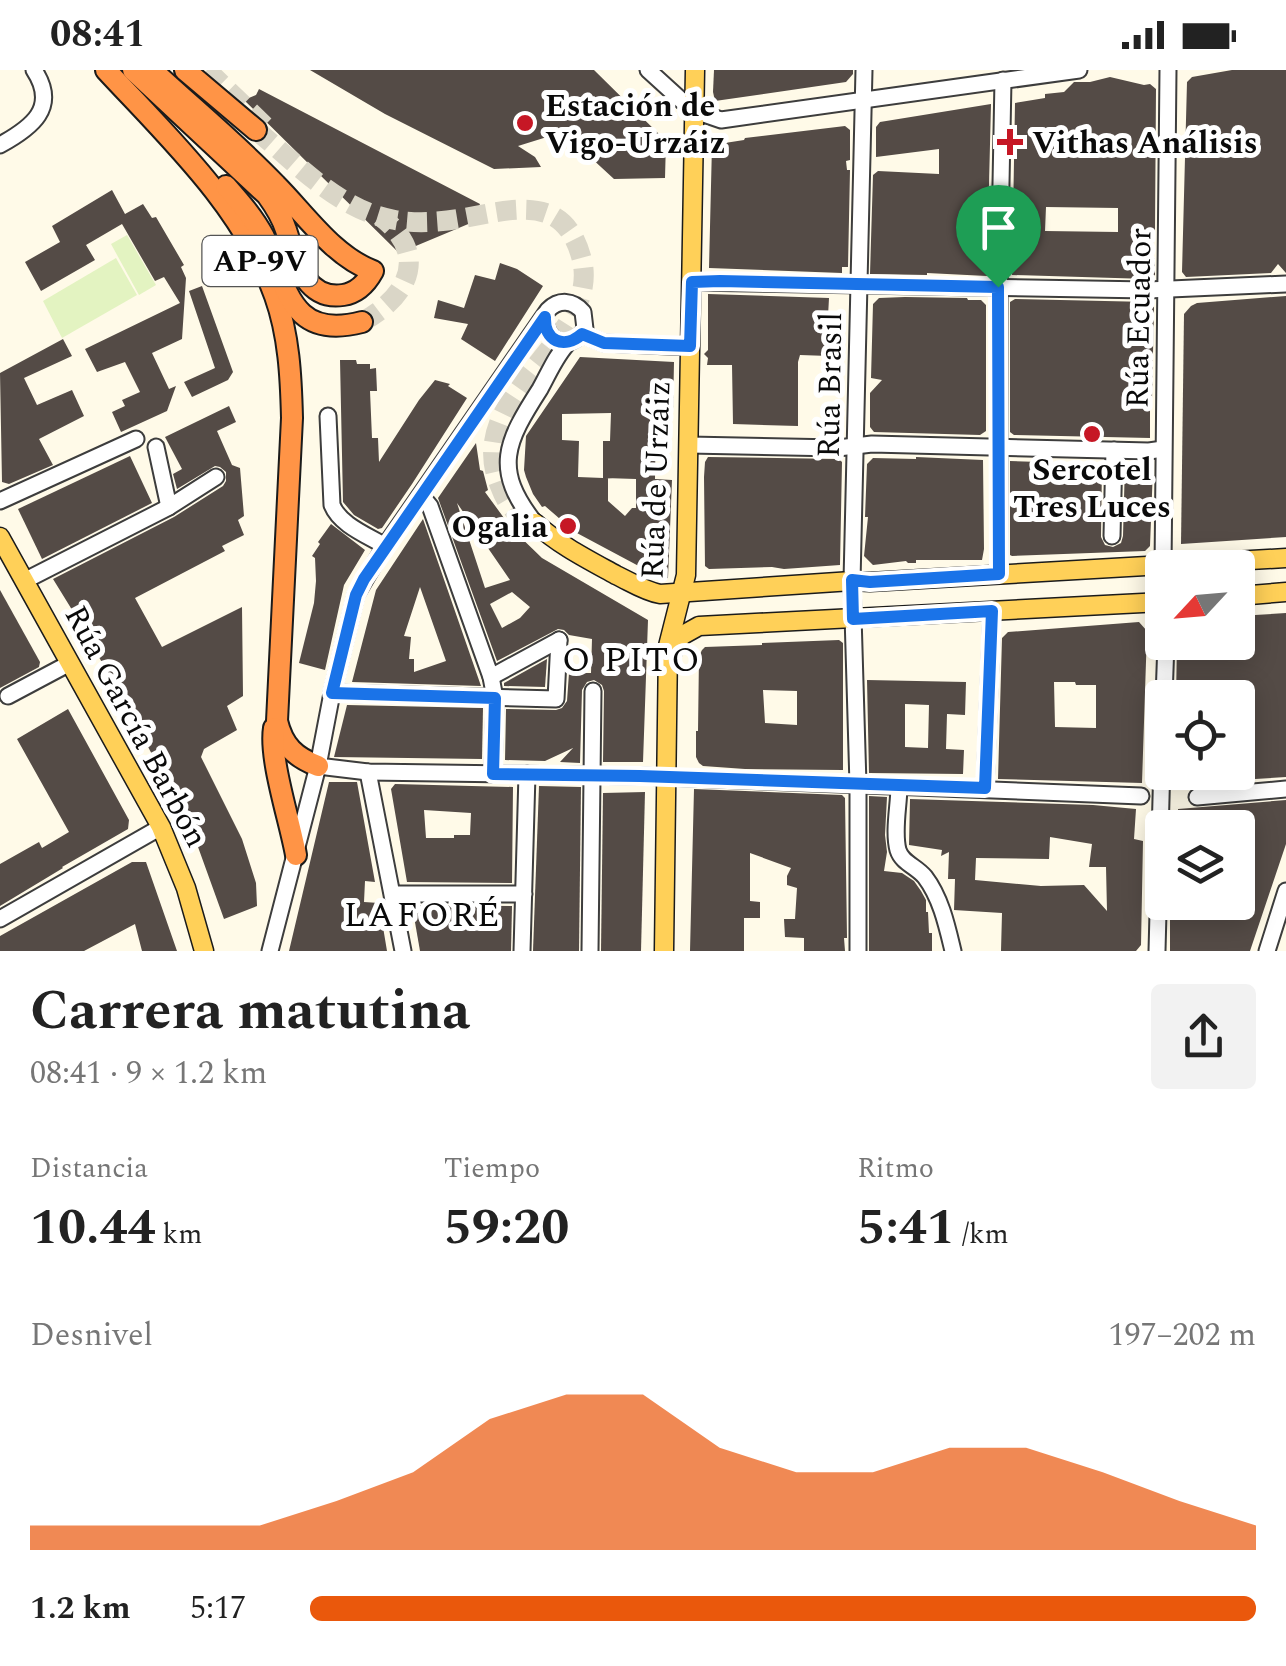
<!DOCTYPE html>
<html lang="es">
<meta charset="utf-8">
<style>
:root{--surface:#fff;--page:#f2f2f2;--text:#222;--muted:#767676;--accent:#ea580c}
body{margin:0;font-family:Spectral,serif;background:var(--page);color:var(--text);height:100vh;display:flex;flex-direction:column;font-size:38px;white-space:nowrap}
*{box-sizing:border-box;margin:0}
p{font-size:32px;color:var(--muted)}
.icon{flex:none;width:55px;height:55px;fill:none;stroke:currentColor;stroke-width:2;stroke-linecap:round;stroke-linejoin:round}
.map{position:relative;height:881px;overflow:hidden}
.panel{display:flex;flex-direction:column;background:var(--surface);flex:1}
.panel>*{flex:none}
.needle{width:65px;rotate:244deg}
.buttons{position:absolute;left:1145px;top:480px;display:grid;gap:20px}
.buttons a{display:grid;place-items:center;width:110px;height:110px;border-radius:10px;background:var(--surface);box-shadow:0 5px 25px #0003;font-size:50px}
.pin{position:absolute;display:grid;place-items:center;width:85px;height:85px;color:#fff;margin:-102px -42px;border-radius:50% 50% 50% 0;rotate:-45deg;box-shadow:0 0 10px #0007}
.pin .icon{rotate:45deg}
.round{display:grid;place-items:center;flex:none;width:105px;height:105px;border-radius:10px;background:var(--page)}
.summary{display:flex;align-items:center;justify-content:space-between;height:170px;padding:0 30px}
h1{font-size:55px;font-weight:700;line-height:75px}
.figures{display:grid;grid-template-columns:repeat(3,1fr);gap:15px;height:170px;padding:10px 30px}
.figures div{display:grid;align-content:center}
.figures b{font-size:50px;font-weight:700}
.figures small{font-size:28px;font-weight:400}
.figures p{font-size:28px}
.chart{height:280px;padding:20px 30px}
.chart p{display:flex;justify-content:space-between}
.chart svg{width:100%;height:180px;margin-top:10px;fill:var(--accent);opacity:.7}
ul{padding:0 30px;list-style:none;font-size:32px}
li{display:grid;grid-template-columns:160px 120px 1fr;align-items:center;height:75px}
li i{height:25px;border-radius:12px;background:var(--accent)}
.status{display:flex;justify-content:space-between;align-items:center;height:70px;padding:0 50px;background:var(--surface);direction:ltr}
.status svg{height:28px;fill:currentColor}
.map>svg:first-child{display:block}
.pitch{fill:#e3f3c1}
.building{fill:#544b46;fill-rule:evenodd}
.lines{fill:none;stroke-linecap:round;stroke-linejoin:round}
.highway-tunnel{stroke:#dad6c7;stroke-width:20;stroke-dasharray:20 10;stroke-linecap:butt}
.minor-casing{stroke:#3d3d3d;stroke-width:19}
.major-casing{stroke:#1b1b1b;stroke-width:21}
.highway-casing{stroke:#1b1b1b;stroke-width:24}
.minor{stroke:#fff;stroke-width:15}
.major{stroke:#ffd058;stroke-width:18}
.highway{stroke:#ff9446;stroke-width:20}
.route-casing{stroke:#fff;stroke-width:20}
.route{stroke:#1a73e8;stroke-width:12}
.poi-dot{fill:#c61725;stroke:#fff;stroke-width:4}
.labels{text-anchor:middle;stroke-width:10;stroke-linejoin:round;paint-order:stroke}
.shield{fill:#fff;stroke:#545454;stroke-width:2.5}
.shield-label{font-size:30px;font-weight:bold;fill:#0a0a0a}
.poi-label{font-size:32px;font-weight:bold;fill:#0a0a0a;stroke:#fff;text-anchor:start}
.street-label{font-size:32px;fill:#0a0a0a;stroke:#fff}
.neighbourhood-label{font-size:35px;letter-spacing:2.5px;fill:#0a0a0a;stroke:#fff}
</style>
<div class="status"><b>08:41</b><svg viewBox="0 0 49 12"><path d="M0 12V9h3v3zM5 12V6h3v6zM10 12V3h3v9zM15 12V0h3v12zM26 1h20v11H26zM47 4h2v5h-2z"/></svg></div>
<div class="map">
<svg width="1286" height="881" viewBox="0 0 1286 881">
<rect width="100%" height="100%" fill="#fffae8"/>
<g class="pitch">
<path d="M127,165L156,215L139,225L111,174Z"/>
<path d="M116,188L137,225L62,268L43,231Z"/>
</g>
<g class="building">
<path d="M310,0H594L666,71L665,108L614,109L563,62L518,76L535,87L541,97L494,99L385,44Z"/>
<path d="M714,0H853V4L846,12L715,31L713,22Z"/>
<path d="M1232,0H1286V203L1278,194L1271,203L1186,207L1182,202L1187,12L1192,7Z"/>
<path d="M1110,7L1144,15L1150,14L1156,19L1155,160L1152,188H1155V205L1148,209L1012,205L1015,33L1045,28V24L1064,22L1074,12H1090ZM1046,137L1118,138V162L1045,161Z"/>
<path d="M259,19L480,134L478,139L485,147L399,183L244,30L256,25Z"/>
<path d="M991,34L988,154H974L984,165L987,206L927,203V205L870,204L873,105L878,101L939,104V79L876,87V57L880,52Z"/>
<path d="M845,56L850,60V90L846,91L847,100H850L848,197H842V203L709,198L712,75L744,70L745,68Z"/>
<path d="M112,120L125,144L143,134L152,148L156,147L184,195L181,197L186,208L182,269L152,283L169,319L176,316L167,341L121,362L112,342L125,336L122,330L140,322L125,292L97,302L85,279L180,233L164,207L155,211L122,154L86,175L95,190L41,221L25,192L60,172L52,156Z"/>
<path d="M500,193L517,199L543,216L495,291L461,269L468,254L434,248L438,230L464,238L475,205L495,210Z"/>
<path d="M202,216L233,302L228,310L192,327L184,312L215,298L189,221Z"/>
<path d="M708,224L829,228L827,265L829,286L800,285L798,292V356L733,354L732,295H707L708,288L704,284L708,280Z"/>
<path d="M1286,226V467L1181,474L1184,244L1191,236L1197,233Z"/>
<path d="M905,227L967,228L968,230H981L986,235V361L980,365L874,362L870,357V323L882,310L871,308L873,234L879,228Z"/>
<path d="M1015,229L1149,232L1154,237L1152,329H1150V368L1014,365L1010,362V232Z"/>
<path d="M63,269L72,286L24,308L37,335L72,320L84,346L39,369L53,395L9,414L2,412L0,303Z"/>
<path d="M580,287L674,292L673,342H656L655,409L672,410L668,508L663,509L575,462L545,436L542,437L533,424L526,407L524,400L526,366ZM611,343L610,371H603V408L578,407L579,371L562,370V344ZM605,408L636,409V438H632L625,446L608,431V408Z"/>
<path d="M340,290H356L357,294H370V299L376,298L377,321H370L372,368H378L379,392L419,330L435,310L450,314L448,316L467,328L412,414L382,458L378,459L354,445L343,432Z"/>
<path d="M229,336L236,352L217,361L232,395L240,398L244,446L238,450L244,465L222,476L225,481L135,528L162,577L242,537L243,626L227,636L237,660L204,679L201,687L242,769L256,813L257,836L224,849L189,752L82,556L53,509L174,447L223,416L226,411V402L220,397L215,396L177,419L173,404L182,399L165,367Z"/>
<path d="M476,373L480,400L483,401L488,420L485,422L512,459L542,488L648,550L643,692H603L604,621L602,615L594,610L587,612L582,620L580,693L560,692L573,678L545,691L505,690L506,639L556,640L562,638L567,631L569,603H591L592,569L569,565L564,560L558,559L497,591L438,428ZM457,433L510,510L485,518ZM512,522L530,537L520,548L502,558L490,534Z"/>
<path d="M130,386L152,433L42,489L18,439Z"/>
<path d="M708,387L839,389L842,392L840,495L784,499L772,497L709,499L705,496L704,407L705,392Z"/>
<path d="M916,387L983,390L984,479L982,490H916V493H908L906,491L873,495L864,486L868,447H865L867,394L873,388L916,389Z"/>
<path d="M1010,391L1102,394L1101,467L1105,475L1113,477L1121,473L1123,466L1125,393H1149L1153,398L1150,476L1145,481L1012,486L1010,485Z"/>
<path d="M423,449L481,616L352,612L376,520ZM420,517L446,591L414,602V589H409L411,567L404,566Z"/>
<path d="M331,454L365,480L344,515L325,600L299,593L314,533L316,511L315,488L312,486L320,474L318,472Z"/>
<path d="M0,520L40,592L39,597L0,618Z"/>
<path d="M1286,543V707L1238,710V628H1176L1177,572H1238V546Z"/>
<path d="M1139,552L1147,561L1142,713L998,709L1002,568L1008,562ZM1054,612H1075L1076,615H1096V658L1055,657Z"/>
<path d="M839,570L843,573V700L745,699L703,696L699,693L696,687V661H698L699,586L702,580L705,577L762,575V573ZM763,620L797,621V655L765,653Z"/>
<path d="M547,589L545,617L504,616V613Z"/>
<path d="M867,610L966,612L965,645L947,644L946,679L964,680L963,704L869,703ZM905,634L929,635L928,678L905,677Z"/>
<path d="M347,635L483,638L482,689L334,687Z"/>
<path d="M68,639L129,750L128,759L62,797L63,798L0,836V794L39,772L42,778L69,762L17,669Z"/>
<path d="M1174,702H1224L1220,713L1174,717Z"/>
<path d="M329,712H357L375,812L365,811L364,832L379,833L387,881H289Z"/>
<path d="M395,714L513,717L512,813L407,812L391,719ZM424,740L471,743L470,765H454V768H426Z"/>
<path d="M539,716L581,717L579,881H533Z"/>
<path d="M694,719L842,725L845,728L847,868H844L845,881H804V868L785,867L784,849H795L797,818L787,815V806L791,798L750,783V831L760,832V848H744V881H690Z"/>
<path d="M645,722L641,881H601L603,723Z"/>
<path d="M869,726L887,727L885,765L887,782L884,801L902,803L914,811L921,821L926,830V842H928L929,863H932V881H869Z"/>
<path d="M910,729L1093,735L1136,739L1134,769L1143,771L1141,875L1136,881H1001L1002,843L954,840L955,809H948L949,782L941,786L942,780L909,775ZM1050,767L1092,774L1089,797H1106L1107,841L1084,815L1041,816L975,810L976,788L1049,789Z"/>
<path d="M1286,730V774L1250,881H1170V832H1238V758H1172L1174,741H1178V739Z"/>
<path d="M132,792H146L177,881H142L135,854L84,881H0V866Z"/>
<path d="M412,835L512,836L511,881H420Z"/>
</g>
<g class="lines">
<g class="highway-tunnel">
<path d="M207,0L270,61"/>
<path d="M256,60C297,94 340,141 395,150C416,154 444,152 464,148C515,139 565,123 582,190C601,271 461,324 500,416C507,435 516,446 535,453"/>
<path d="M362,252C409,226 430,184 380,146"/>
</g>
<defs>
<g id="minor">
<path d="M648,0L692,40L721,50L1079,0"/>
<path d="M0,75C31,58 59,38 34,0"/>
<path d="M692,212L1148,220L1286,214"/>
<path d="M582,264L604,273L690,277"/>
<path d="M328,346L332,435C340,455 367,465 385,476"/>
<path d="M689,375L838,378L872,374L1149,381L1163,379"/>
<path d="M156,377L169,437"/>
<path d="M419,428L425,430L430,436L491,607L495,628L493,704"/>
<path d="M0,431L136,369"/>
<path d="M535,453C492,399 506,372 540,319C549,303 556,285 569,272"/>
<path d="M1112,466L1114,380"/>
<path d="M1163,498L1168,0"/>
<path d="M999,504V217L1003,10"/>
<path d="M24,511L169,437L216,407"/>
<path d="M491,607L559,570"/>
<path d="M332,623L556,629L559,570"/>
<path d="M8,626L70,593"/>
<path d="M1164,628L1166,572"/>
<path d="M318,696L368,702L640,706L1141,726"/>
<path d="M368,702L403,881"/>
<path d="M899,716C899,735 893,761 898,780C902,793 916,796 925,807C941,828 947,856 953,881"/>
<path d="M985,719L992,541"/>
<path d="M1197,727L1286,719"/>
<path d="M393,824H524"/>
<path d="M0,849L161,757"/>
<path d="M270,881L318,696L332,623L356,525L385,476L548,240C559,229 573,230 583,242L585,259C570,282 545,274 545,247"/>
<path d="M522,881L527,704"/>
<path d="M590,881L593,621"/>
<path d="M858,881V715L852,511L864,0"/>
<path d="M1157,881L1162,691"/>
<path d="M1267,881L1286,821"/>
</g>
<g id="major">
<path d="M535,453C559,475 587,489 616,505C631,512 644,521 660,524L852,511L870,512L1286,488"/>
<path d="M0,467L161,757L186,818L204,881"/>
<path d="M1238,526L1286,522"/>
<path d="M672,583L681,566L699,556L1162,532"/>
<path d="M664,881L668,576L686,505L695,0"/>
</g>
<g id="highway">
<path d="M106,0C169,68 243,137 275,226C289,265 291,307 292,348L277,651C283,676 295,687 318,696"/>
<path d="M133,0L267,125C275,136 282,147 286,160C295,187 304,231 343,225C357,223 367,212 373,201C333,186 305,144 276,115C237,74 193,38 152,0"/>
<path d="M185,0L256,60"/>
<path d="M226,116C240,132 254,148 264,167C287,215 289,271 362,252"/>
<path d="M274,658C269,689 290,751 296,785"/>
</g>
</defs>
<use href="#minor" class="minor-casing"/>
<use href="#major" class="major-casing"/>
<use href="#highway" class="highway-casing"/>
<use href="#minor" class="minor"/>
<use href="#major" class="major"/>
<use href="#highway" class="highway"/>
</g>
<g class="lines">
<defs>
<path id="route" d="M720,211L998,217L999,504L870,512L852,510L853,549L992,541L985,718L640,706L493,704L495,628L332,623L356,525L364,509L545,247C544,271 564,280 582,264L604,273L690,276L692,212Z"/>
</defs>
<use href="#route" class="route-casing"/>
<use href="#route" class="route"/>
</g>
<g class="poi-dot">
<circle cx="525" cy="53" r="10"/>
<path d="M1005 57h10v10h10v10h-10v10h-10v-10h-10v-10h10z"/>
<circle cx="1092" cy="364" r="10"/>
<circle cx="568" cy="456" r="10"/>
</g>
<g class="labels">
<rect class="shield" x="202.5" y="166" width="115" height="50" rx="8"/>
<g class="shield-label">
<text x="260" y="201">AP-9V</text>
</g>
<g class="poi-label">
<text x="545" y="46">Estación de<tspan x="545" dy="37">Vigo-Urzáiz</tspan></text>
<text x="1032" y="83">Vithas Análisis</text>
<text x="1092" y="410" text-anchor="middle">Sercotel<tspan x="1092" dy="37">Tres Luces</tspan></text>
<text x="548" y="467" text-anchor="end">Ogalia</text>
</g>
<g class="street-label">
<text transform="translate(1138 248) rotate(-89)" y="11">Rúa Ecuador</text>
<text transform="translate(829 315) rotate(-89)" y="11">Rúa Brasil</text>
<text transform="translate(655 410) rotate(-88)" y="11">Rúa de Urzáiz</text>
<text transform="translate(137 656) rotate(62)" y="11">Rúa García Barbón</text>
</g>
<g class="neighbourhood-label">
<text x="632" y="601">O PITO</text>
<text x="423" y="856">LAFORÉ</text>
</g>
</g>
</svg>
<div class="buttons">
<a><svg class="needle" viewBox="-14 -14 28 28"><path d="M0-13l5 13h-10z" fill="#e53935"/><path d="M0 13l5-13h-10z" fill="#767676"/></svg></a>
<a><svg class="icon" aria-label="locate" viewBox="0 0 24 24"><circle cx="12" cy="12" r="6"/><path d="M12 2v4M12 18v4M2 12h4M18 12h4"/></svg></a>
<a><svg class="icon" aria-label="layers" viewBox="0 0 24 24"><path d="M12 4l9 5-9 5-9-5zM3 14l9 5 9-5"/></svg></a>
</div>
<div class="pin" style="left:998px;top:217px;background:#1e9e55"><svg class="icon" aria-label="arrive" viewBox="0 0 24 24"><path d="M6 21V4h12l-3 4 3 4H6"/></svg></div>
</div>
<section class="panel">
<div class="summary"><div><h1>Carrera matutina</h1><p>08:41 · 9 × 1.2 km</p></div><a class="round"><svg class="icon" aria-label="share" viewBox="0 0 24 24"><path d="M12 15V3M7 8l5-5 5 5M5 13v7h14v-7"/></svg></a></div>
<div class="figures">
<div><p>Distancia</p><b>10.44<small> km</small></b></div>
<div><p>Tiempo</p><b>59:20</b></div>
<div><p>Ritmo</p><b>5:41<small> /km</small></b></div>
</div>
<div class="chart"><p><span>Desnivel</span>197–202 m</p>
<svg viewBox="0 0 160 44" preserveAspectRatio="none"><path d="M0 44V38L10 38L20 38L30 38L40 32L50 25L60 12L70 6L80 6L90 19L100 25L110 25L120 19L130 19L140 25L150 32L160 38V44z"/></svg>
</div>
<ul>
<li><b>1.2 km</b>5:17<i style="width:100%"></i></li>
</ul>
</section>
